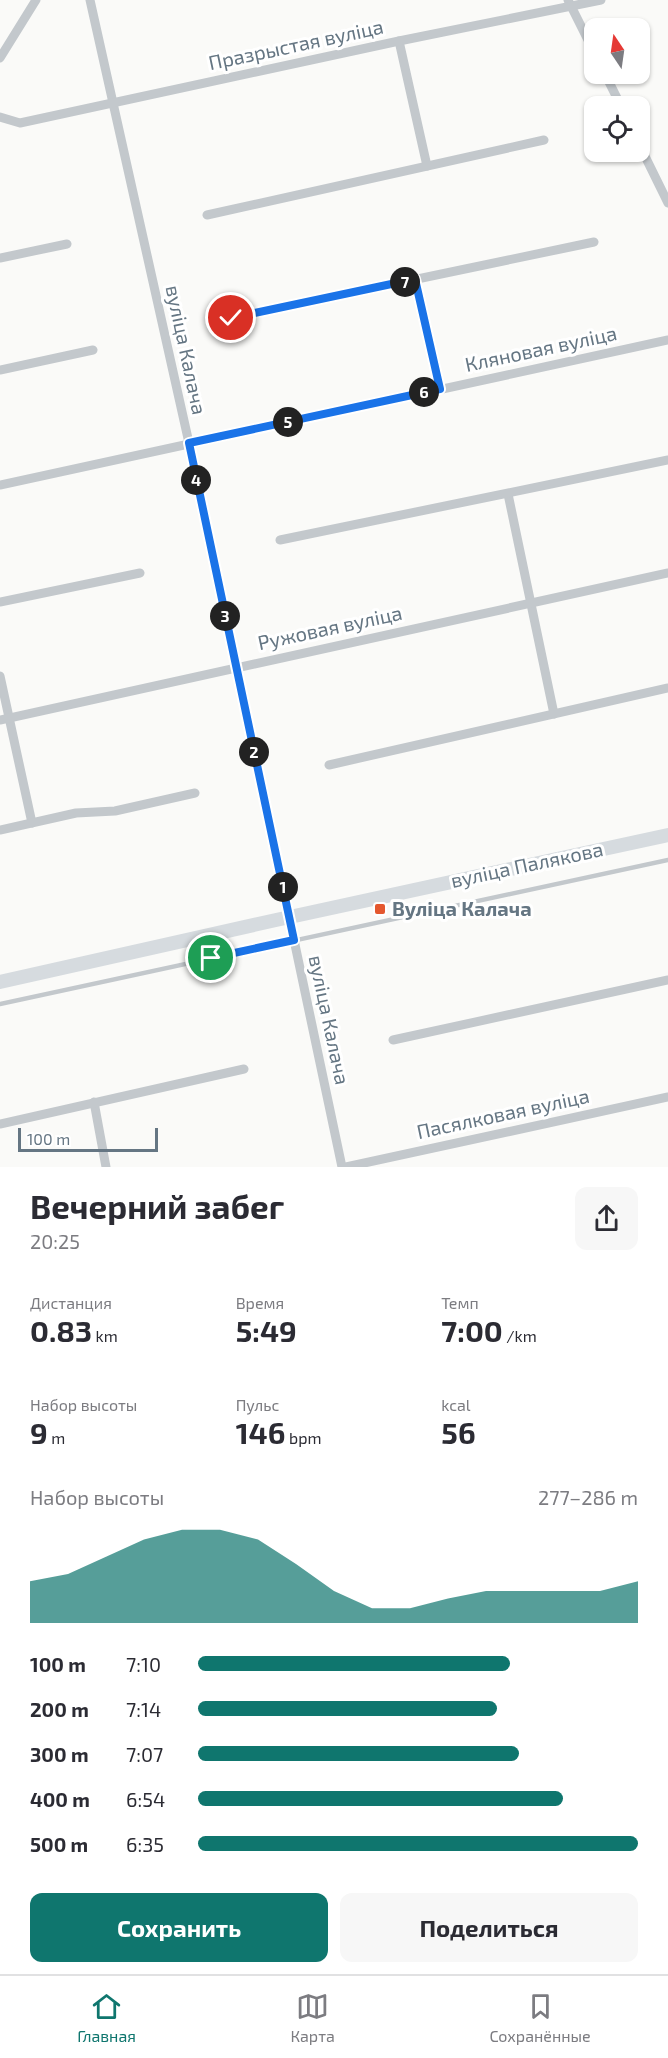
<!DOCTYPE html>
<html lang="ru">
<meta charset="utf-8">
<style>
:root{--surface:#fff;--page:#f7f7f7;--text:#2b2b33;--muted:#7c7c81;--line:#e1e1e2;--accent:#0f766e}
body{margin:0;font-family:"Exo 2",sans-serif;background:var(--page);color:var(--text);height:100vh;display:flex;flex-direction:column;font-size:22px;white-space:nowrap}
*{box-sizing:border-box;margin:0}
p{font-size:20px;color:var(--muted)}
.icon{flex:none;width:33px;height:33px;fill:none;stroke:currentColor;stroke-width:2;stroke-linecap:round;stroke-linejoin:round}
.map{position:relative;height:1167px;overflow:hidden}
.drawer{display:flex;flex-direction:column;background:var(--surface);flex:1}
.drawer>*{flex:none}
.needle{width:39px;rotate:347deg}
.fabs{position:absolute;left:584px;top:18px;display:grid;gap:12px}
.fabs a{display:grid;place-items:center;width:66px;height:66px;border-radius:12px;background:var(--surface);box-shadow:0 2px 4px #0004;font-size:30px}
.scale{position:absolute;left:18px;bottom:15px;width:140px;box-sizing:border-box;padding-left:6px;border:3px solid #657683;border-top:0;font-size:16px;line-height:21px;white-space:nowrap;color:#657683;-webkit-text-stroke:4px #fff;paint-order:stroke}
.pin{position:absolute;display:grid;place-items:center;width:51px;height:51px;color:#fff;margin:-26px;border:3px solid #fff;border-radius:50%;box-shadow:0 2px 6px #0007}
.km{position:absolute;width:30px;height:30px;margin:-15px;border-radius:50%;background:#222;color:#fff;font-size:16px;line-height:30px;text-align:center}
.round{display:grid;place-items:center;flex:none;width:63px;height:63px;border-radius:12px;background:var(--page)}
.head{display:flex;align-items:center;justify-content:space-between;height:102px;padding:0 30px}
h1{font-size:33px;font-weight:700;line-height:45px}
.stats{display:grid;grid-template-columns:repeat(3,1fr);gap:9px;height:102px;padding:6px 30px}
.stats div{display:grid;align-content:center}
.stats b{font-size:30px;font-weight:700}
.stats small{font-size:16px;font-weight:400}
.stats p{font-size:16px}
.chart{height:168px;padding:12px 30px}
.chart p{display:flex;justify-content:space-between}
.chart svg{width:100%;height:108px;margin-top:6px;fill:var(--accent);opacity:.7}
.cta{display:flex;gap:12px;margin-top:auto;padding:12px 30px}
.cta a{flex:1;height:69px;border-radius:12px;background:var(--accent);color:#fff;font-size:24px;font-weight:700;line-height:69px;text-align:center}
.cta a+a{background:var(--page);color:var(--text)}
ul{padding:0 30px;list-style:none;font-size:20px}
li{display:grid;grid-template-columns:96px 72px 1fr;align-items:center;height:45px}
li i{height:15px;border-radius:8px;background:var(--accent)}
.menu{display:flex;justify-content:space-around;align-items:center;height:84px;border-top:2px solid var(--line);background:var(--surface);font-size:16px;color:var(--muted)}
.menu a{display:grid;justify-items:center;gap:3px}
.menu .on{color:var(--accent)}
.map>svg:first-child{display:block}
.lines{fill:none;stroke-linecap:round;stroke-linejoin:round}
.lane{stroke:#c3c8cc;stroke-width:4.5}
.street{stroke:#c3c8cc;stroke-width:9}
.secondary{stroke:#d6dbdf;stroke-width:14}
.route-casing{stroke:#fff;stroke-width:12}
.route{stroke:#1a73e8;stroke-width:8}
.poi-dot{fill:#e4572e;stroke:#fff;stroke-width:2}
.labels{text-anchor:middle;stroke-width:6;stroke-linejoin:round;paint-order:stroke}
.street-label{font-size:20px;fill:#657683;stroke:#fff}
.poi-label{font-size:20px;font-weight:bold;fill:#657683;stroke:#fff;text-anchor:start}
</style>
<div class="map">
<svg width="668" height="1167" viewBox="0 0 668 1167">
<rect width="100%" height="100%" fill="#fafaf8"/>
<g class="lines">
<path class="lane" d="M0,1004L668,860"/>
<g class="street">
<path d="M90,0L189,443L342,1167"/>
<path d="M568,0L594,52"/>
<path d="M399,41L427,166"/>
<path d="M0,58L36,0"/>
<path d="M605,74L621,106"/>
<path d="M0,117L20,123L399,41L601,0"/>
<path d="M639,144L668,203"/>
<path d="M207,215L544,140"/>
<path d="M0,258L67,244"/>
<path d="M415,279L440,389"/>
<path d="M231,318L594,242"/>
<path d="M0,370L93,350"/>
<path d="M0,485L668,340"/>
<path d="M508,494L554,714"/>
<path d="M280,540L668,460"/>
<path d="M0,602L140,573"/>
<path d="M0,676L32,823"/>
<path d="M0,720L668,573"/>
<path d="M329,765L668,688"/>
<path d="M0,830L76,813L115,811L195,793"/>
<path d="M393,1040L668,980"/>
<path d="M94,1102L106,1167"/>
<path d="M0,1124L244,1069"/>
<path d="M346,1167L668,1097"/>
</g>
<path class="secondary" d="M0,982L276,920L668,835"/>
</g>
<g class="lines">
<defs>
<path id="route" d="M211,958L294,940L189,443L440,389L415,279L231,318"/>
</defs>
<use href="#route" class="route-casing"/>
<use href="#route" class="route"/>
</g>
<rect class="poi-dot" x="374" y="903" width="12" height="12" rx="3"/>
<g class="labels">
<g class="street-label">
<text transform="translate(296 45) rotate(-12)" y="7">Празрыстая вуліца</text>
<text transform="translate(541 349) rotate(-12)" y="7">Кляновая вуліца</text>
<text transform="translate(186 350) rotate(78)" y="7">вуліца Калача</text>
<text transform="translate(330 628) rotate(-12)" y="7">Ружовая вуліца</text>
<text transform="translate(527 865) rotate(-12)" y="7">вуліца Палякова</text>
<text transform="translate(329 1020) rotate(78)" y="7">вуліца Калача</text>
<text transform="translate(503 1114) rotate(-12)" y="7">Пасялковая вуліца</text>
</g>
<g class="poi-label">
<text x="392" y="916">Вуліца Калача</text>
</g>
</g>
</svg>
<div class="fabs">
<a><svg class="needle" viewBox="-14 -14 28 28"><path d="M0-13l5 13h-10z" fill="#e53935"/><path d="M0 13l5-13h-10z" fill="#7c7c81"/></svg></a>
<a><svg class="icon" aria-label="locate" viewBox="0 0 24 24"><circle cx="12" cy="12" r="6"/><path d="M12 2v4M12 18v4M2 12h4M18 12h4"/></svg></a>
</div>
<div class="scale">100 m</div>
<div class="pin" style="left:211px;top:958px;background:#1e9e55"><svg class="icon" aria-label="arrive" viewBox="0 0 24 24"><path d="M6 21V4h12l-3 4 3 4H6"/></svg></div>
<div class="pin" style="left:231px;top:318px;background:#d93025"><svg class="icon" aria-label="check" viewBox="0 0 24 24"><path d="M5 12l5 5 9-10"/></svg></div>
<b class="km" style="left:283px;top:887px">1</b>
<b class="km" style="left:254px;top:752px">2</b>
<b class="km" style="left:225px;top:616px">3</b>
<b class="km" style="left:196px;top:480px">4</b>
<b class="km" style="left:288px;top:422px">5</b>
<b class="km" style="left:424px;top:392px">6</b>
<b class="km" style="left:405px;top:282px">7</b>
</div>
<section class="drawer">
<div class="head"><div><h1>Вечерний забег</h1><p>20:25</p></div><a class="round"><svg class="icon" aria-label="share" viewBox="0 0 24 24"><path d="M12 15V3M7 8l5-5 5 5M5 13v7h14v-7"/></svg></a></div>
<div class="stats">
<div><p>Дистанция</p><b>0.83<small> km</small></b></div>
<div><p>Время</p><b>5:49</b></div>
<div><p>Темп</p><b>7:00<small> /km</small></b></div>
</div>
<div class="stats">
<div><p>Набор высоты</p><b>9<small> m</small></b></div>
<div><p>Пульс</p><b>146<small> bpm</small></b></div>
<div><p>kcal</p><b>56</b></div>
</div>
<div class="chart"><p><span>Набор высоты</span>277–286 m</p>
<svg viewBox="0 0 160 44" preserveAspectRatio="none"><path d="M0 44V27L10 24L20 17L30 10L40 6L50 6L60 10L70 20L80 31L90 38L100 38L110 34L120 31L130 31L140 31L150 31L160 27V44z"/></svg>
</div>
<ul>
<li><b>100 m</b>7:10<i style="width:71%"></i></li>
<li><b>200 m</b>7:14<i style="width:68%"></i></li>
<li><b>300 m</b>7:07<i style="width:73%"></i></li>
<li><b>400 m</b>6:54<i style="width:83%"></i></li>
<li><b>500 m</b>6:35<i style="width:100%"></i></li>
</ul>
<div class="cta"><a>Сохранить</a><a>Поделиться</a></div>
</section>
<nav class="menu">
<a class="on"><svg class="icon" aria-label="home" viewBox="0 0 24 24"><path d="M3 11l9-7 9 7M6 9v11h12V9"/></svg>Главная</a>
<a><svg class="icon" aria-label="map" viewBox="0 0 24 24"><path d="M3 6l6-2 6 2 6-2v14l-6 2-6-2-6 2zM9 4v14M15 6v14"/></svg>Карта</a>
<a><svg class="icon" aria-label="saved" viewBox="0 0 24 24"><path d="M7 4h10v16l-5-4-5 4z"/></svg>Сохранённые</a>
</nav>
